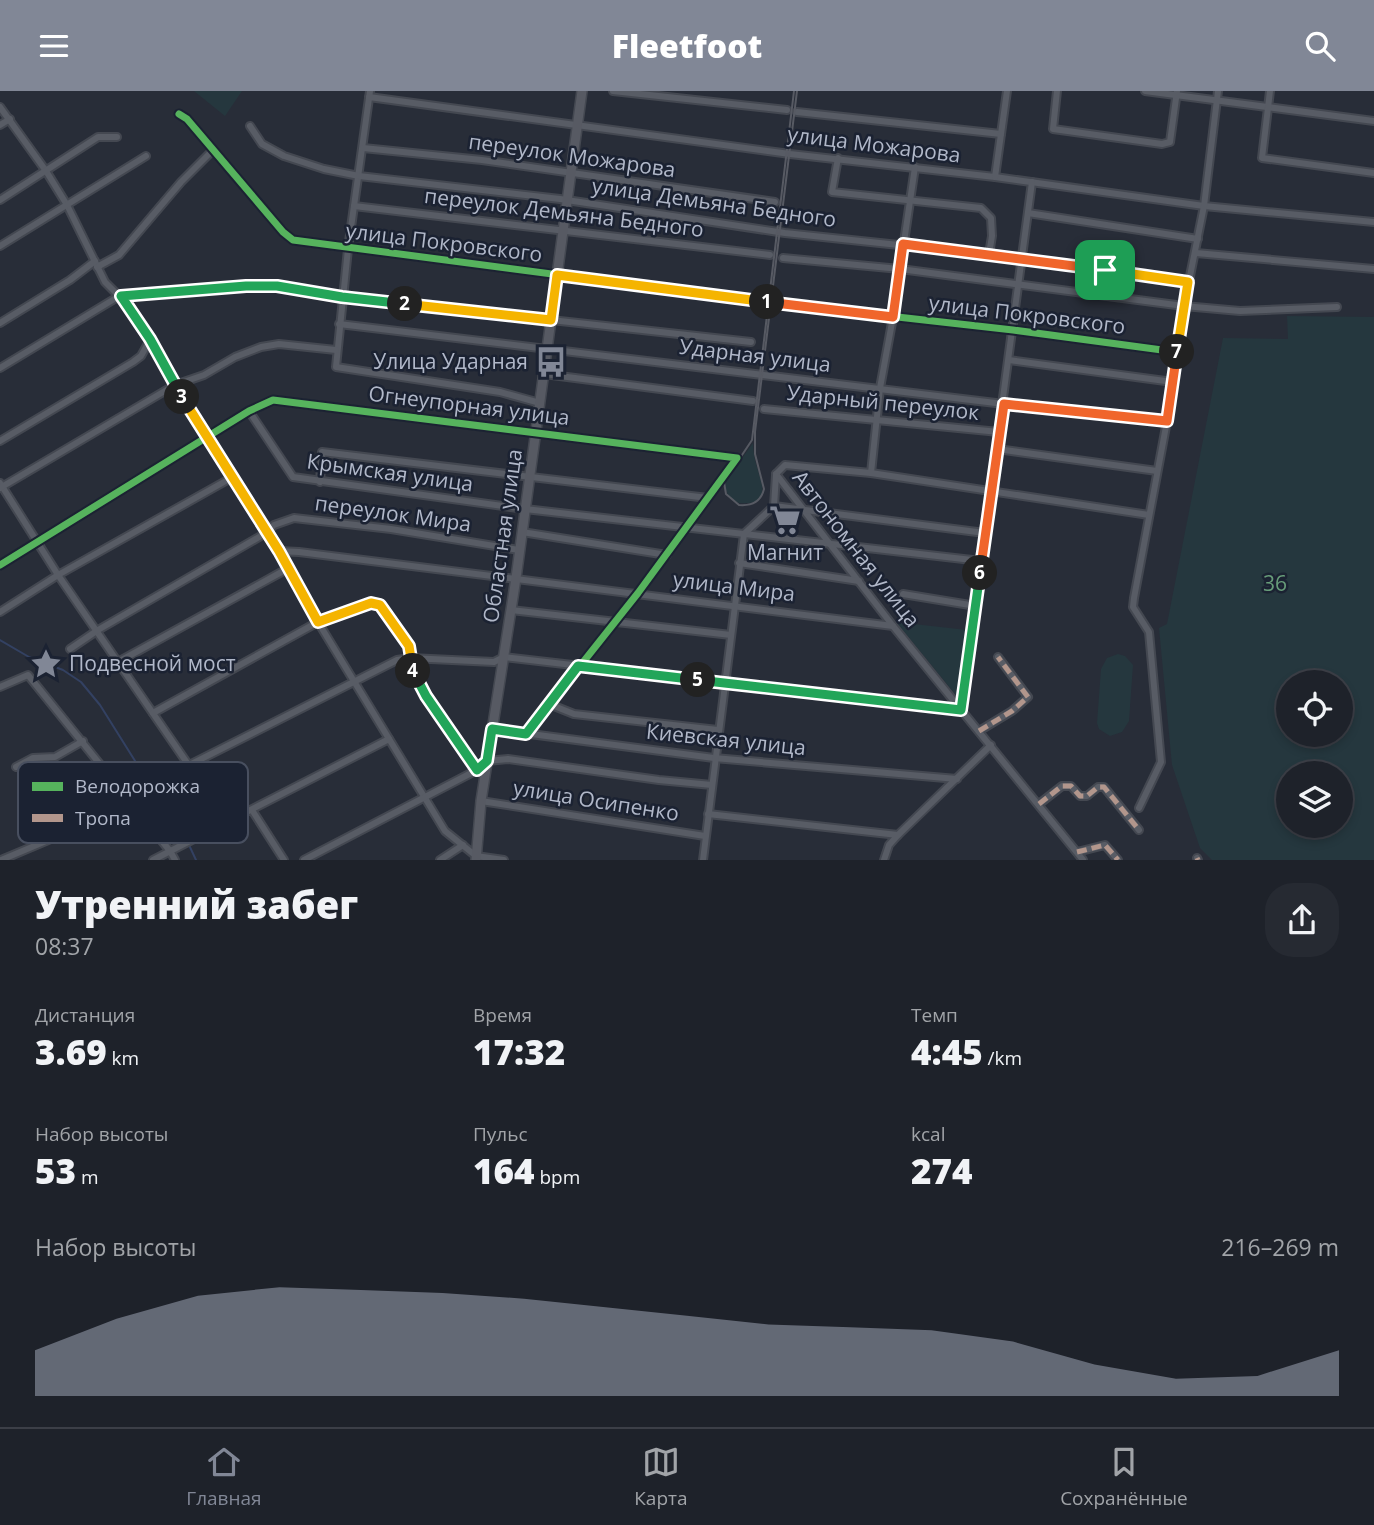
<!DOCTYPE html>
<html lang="ru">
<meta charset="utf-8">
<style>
:root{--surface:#1e222a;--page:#262a32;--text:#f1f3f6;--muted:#a1a4a8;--line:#3c3f47;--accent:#818796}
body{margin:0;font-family:"Open Sans",sans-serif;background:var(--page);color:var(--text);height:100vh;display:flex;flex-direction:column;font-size:26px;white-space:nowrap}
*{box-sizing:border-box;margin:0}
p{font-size:23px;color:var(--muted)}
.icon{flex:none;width:38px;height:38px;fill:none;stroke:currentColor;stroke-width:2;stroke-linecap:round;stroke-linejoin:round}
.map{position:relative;height:769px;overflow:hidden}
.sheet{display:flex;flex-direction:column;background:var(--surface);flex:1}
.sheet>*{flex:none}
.fabs{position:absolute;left:1276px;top:579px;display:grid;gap:14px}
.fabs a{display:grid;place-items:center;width:77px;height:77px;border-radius:50%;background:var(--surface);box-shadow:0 4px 10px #0003,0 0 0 2px var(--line);font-size:35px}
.pin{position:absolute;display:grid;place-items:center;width:60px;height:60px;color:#fff;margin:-30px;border-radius:14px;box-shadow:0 4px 10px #0006}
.km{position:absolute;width:35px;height:35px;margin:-18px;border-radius:50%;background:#222;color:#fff;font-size:19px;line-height:35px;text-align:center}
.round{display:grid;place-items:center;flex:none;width:74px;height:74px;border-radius:28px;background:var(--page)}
.head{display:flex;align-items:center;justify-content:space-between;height:119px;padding:0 35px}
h1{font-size:38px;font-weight:800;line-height:52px}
.metrics{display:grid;grid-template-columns:repeat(3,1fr);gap:10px;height:119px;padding:7px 35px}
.metrics div{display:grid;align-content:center}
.metrics b{font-size:35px;font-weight:800}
.metrics small{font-size:19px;font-weight:400}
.metrics p{font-size:19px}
.chart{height:196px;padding:14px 35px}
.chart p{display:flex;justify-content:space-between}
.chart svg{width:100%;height:126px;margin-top:7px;fill:var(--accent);opacity:.7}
header{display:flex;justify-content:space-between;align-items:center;height:91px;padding:0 35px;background:var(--accent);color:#fff;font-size:32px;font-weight:800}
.dock{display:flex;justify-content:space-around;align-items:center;height:98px;border-top:2px solid var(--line);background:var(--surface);font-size:19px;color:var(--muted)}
.dock a{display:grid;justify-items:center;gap:4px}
.dock .on{color:var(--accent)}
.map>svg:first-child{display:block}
.green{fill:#25373e;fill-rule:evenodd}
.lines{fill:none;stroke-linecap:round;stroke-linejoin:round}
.stream{stroke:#334162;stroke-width:2}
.street-casing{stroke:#444851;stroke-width:10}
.secondary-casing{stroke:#444851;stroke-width:12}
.street{stroke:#585c65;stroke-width:6}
.secondary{stroke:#575a63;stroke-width:9}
.tram{stroke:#575a63;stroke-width:2}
.quiet{stroke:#b2968c;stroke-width:5;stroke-dasharray:10 5;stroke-linecap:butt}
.cycleway-casing{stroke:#1b2232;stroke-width:11}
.cycleway{stroke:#56b35d;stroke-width:7}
.split-1-casing{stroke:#fff;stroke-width:14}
.split-2-casing{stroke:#fff;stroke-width:14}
.split-3-casing{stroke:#fff;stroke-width:14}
.split-4-casing{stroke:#fff;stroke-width:14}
.split-5-casing{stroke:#fff;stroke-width:14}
.split-6-casing{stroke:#fff;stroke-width:14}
.split-7-casing{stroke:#fff;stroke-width:14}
.split-8-casing{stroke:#fff;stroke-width:14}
.split-1{stroke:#f0652b;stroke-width:9}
.split-2{stroke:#f5b400;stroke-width:9}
.split-3{stroke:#22a559;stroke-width:9}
.split-4{stroke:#f5b400;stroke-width:9}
.split-5{stroke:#22a559;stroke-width:9}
.split-6{stroke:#22a559;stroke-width:9}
.split-7{stroke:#f0652b;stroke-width:9}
.split-8{stroke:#f5b400;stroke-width:9}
.labels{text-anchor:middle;stroke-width:5;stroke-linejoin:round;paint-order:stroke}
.street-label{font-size:21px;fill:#b1b8c9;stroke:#1b2232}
.poi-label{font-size:21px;fill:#b1b8c9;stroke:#1b2232;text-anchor:end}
.park-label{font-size:21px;fill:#679c79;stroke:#1b2232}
.key{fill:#1b2232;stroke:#484f5f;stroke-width:2}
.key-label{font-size:19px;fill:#b1b8c9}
</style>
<header><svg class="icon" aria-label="menu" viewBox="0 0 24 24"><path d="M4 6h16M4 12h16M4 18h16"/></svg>Fleetfoot<svg class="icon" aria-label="search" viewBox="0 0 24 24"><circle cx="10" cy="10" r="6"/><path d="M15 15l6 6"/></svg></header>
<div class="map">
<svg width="1374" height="769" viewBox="0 0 1374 769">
<rect width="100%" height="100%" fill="#282d38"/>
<g class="green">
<path d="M194,0H242L225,25Z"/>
<path d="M1287,225L1374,226V769H1212L1200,757L1172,674L1159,537L1167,533L1223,247L1288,248ZM1288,592H1340V644H1288ZM1288,682H1340V735H1288Z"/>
<path d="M753,352C753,358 754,364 755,369C760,389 775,415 739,412C728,407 723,399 727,388Z"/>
<path d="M896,531L967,539L960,609Z"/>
<path d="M1118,563L1125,565L1133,574L1129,630L1122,641L1110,645L1099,638L1097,632L1101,578L1107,567Z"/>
</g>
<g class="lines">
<g class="stream">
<path d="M0,549L29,566L63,579L81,591L100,614L147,689"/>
<path d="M154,702L183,738L187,748"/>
<path d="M189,754L196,769"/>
</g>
<defs>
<g id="street">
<path d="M370,0L348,158L336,276L500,301L540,312"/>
<path d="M613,0L787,19"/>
<path d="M1057,0L1053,38L1162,53L1170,51L1177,0"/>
<path d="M1145,0L1374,30"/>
<path d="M1270,0L1262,67L1374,82"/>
<path d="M369,6L790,63L995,86L1204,115L1374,131"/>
<path d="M0,16L46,80L67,114L105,191L128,214L150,249L175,294L279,460L318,531L445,740L476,765L504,769"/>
<path d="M797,21L1001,43"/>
<path d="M179,23L187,28L283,141L293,149L773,212L1013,239L1177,261"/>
<path d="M0,34L10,28"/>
<path d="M250,35L262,53L284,65L324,78L359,85L560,108L785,142L1022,167L1188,191"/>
<path d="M363,57L482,69L775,111"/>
<path d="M838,67L832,101L981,117L991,127L992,145L989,163"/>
<path d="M995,86L1007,0"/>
<path d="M0,109L98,46H117"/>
<path d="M354,115L770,164"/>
<path d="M1028,122L1198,148"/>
<path d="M0,155L146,65"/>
<path d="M1196,162L1374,178"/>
<path d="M783,167L900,178L1184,215L1240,220L1337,216"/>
<path d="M97,176L119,164L181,91L212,60"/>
<path d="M0,232L70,189L95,170"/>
<path d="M339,233L1004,313L1167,330"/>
<path d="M1009,269L1173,291"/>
<path d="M0,277L116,207L135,203L246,195H277L342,206L751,251"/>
<path d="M544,283L753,310"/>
<path d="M764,318L999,341"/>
<path d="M249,320L293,386L525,418L981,470"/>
<path d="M0,350L133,271L141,265L150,249"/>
<path d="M997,358L1157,380"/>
<path d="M871,382L880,297L893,226L915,76"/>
<path d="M776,383L893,535L1083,769"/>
<path d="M776,383L785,374L871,382L1149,424"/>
<path d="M320,391L322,361L708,407"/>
<path d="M0,392L58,484L227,730"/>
<path d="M0,397L175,294L204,284L235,266L261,256L279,253L336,259"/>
<path d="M774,415L985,442"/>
<path d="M522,441L667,464"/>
<path d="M279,460L299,461L893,535"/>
<path d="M739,472L859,490"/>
<path d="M0,474L249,320L273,309L737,367L638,502L526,643"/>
<path d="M903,503L976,515"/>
<path d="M511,519L731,544"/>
<path d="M0,521L58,484L231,387"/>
<path d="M70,558L98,539L266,442L274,434L294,427L391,438L519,459"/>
<path d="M118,571L287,478"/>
<path d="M0,596L28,584L170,760L175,769"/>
<path d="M549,613L574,623L718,639"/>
<path d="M961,619L1032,91"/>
<path d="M153,622L318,531L371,512L380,514L409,555L412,578L426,605L477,679"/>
<path d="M492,638L714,667L957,688"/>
<path d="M979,640L1012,620L1028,606L998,566"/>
<path d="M16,676L33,667L55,666L83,650"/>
<path d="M481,710L705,745"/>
<path d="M1039,713L1062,695H1071L1080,705H1087L1098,696H1104L1139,739"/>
<path d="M1139,717L1161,671L1149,541L1133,516L1134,507L1167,330L1184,215L1204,115L1218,0"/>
<path d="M252,719L284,769"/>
<path d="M708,723L898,744"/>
<path d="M1077,761L1105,754L1118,769"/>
<path d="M1197,767L1198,769"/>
<path d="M1,769L58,745L128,705L397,569L410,567L494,571L504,566L961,619"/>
<path d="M153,769L389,648"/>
<path d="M304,769L477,679L487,670L508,668L659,689L712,694"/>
<path d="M440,769L463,754"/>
<path d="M703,769L744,443L774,415L776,384"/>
<path d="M884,769L889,754L898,744L991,654"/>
</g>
<path id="secondary" d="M476,769L481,710L516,487L582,0"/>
</defs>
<use href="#street" class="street-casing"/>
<use href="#secondary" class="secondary-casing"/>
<use href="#street" class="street"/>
<use href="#secondary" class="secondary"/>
<path class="tram" d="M794,0L752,349L724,391L726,403L739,414C751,415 761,411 764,398L755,363V341L797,0"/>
<g class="quiet">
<path d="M979,640L1012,620L1028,606L998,566"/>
<path d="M1039,713L1062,695H1071L1080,705H1087L1098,696H1104L1139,739"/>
<path d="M1077,761L1105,754L1118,769"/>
<path d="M1197,767L1198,769"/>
</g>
<defs>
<g id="cycleway">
<path d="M179,23L187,28L283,141L293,149L773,212L1013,239L1177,261"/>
<path d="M0,474L249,320L273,309L737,367L638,502L526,643"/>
</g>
</defs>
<use href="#cycleway" class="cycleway-casing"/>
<use href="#cycleway" class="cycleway"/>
</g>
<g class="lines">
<defs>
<path id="split-1" d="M767,211L893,226L903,153L1105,179"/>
<path id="split-2" d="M405,213L551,229L557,184L767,211"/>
<path id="split-3" d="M182,306L150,248L121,205L246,195H277L342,206L405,213"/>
<path id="split-4" d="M182,306L279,460L318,531L371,512L380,514L409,555L413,580"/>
<path id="split-5" d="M413,580L426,605L477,679L487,670L492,638L526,643L578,575L698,589"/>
<path id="split-6" d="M698,589L961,619L980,482"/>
<path id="split-7" d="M980,482L1004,313L1167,330L1177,261"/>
<path id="split-8" d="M1105,179L1188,191L1177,261"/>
</defs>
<use href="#split-1" class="split-1-casing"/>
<use href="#split-2" class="split-2-casing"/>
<use href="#split-3" class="split-3-casing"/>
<use href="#split-4" class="split-4-casing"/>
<use href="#split-5" class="split-5-casing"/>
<use href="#split-6" class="split-6-casing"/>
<use href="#split-7" class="split-7-casing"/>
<use href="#split-8" class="split-8-casing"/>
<use href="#split-1" class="split-1"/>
<use href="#split-2" class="split-2"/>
<use href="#split-3" class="split-3"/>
<use href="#split-4" class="split-4"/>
<use href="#split-5" class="split-5"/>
<use href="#split-6" class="split-6"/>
<use href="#split-7" class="split-7"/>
<use href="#split-8" class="split-8"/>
</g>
<defs>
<symbol id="bus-bare" viewBox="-9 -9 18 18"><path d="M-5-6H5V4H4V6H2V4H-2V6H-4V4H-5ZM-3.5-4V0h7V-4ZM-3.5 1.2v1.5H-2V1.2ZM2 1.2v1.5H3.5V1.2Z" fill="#818796" stroke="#1b2232" stroke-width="2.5" paint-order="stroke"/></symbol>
<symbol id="supermarket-bare" viewBox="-9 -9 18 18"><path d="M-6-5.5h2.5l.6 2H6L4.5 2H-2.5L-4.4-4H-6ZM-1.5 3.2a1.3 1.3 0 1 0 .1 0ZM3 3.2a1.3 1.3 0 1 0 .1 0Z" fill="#818796" stroke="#1b2232" stroke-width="2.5" paint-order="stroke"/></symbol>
<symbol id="sight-bare" viewBox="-9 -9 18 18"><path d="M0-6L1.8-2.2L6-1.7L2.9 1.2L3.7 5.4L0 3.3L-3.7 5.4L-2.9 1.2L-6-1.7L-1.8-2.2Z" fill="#818796" stroke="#1b2232" stroke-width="2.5" paint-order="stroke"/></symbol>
</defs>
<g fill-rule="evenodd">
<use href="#bus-bare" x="529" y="249" width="44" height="44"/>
<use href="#supermarket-bare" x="763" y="407" width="44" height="44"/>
<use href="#sight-bare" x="24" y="551" width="44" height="44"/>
</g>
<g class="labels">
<g class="street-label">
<text transform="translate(874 54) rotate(7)" y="7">улица Можарова</text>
<text transform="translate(572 65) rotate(8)" y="7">переулок Можарова</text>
<text transform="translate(714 112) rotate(8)" y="7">улица Демьяна Бедного</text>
<text transform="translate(564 122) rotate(7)" y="7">переулок Демьяна Бедного</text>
<text transform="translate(444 152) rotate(7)" y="7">улица Покровского</text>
<text transform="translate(1027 224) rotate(7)" y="7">улица Покровского</text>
<text transform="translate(755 265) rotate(7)" y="7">Ударная улица</text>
<text transform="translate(883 312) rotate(6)" y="7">Ударный переулок</text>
<text transform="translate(469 315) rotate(7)" y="7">Огнеупорная улица</text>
<text transform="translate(390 382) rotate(8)" y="7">Крымская улица</text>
<text transform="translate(393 423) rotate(8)" y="7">переулок Мира</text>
<text transform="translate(503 445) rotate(-82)" y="7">Областная улица</text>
<text transform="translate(856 458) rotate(52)" y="7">Автономная улица</text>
<text transform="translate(734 496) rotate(7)" y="7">улица Мира</text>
<text transform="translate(726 649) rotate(6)" y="7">Киевская улица</text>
<text transform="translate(596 710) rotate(9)" y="7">улица Осипенко</text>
</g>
<g class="poi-label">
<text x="528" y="278">Улица Ударная</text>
<text x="785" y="469" text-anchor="middle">Магнит</text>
<text x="69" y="580" text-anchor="start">Подвесной мост</text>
</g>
<g class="park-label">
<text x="1275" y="500">36</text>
</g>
</g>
<rect x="18" y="671" width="230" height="81" rx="10" class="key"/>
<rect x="32" y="691" width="31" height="9" fill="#56b35d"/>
<rect x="32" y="723" width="31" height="8" fill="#b2968c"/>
<g class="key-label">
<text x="75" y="702">Велодорожка</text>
<text x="75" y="734">Тропа</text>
</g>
</svg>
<div class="fabs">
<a><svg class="icon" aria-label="locate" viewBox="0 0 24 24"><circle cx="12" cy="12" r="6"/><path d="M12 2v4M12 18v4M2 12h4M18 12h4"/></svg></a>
<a><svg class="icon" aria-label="layers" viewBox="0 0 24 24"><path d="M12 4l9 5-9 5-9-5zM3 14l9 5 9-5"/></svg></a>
</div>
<div class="pin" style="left:1105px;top:179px;background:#1e9e55"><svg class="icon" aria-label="arrive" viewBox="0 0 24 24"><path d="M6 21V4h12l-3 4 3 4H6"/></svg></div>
<b class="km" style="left:767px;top:211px">1</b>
<b class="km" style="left:405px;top:213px">2</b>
<b class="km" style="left:182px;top:306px">3</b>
<b class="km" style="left:413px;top:580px">4</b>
<b class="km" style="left:698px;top:589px">5</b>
<b class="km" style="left:980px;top:482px">6</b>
<b class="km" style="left:1177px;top:261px">7</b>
</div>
<section class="sheet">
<div class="head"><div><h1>Утренний забег</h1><p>08:37</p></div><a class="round"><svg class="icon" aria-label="share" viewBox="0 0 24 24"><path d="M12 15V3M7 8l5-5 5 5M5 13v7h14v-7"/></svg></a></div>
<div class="metrics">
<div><p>Дистанция</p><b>3.69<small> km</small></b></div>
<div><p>Время</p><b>17:32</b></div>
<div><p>Темп</p><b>4:45<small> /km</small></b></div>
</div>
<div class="metrics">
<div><p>Набор высоты</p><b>53<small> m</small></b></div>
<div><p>Пульс</p><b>164<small> bpm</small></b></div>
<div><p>kcal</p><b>274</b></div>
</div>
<div class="chart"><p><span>Набор высоты</span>216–269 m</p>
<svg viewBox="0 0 160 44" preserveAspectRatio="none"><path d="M0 44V28L10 17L20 9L30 6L40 7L50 8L60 10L70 13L80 16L90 19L100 20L110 21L120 25L130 33L140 38L150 37L160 28V44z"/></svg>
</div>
</section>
<nav class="dock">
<a class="on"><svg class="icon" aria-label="home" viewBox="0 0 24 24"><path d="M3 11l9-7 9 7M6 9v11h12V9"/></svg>Главная</a>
<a><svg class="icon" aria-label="map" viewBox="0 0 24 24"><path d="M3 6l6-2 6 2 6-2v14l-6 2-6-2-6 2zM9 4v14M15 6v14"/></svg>Карта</a>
<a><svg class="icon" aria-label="saved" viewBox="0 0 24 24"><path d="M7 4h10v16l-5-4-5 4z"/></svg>Сохранённые</a>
</nav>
